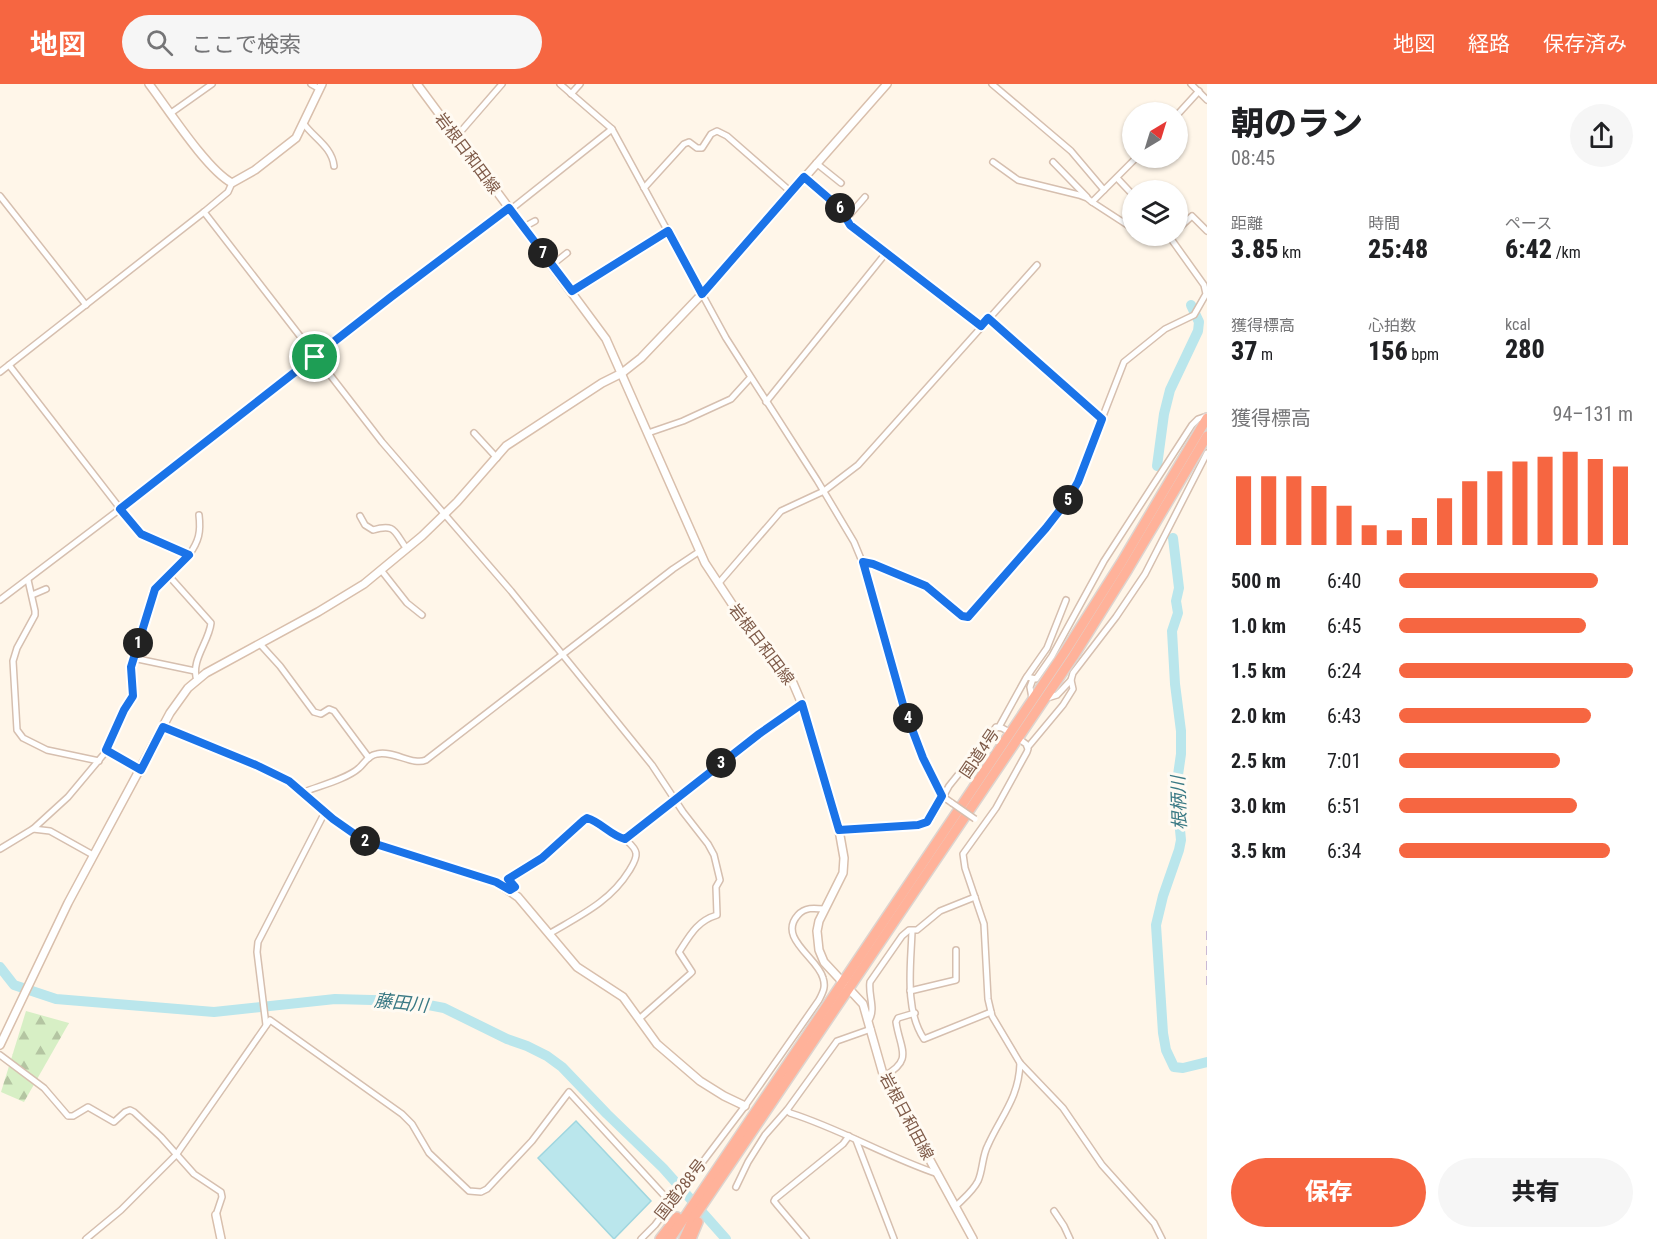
<!DOCTYPE html>
<html lang="ja">
<meta charset="utf-8">
<style>
:root{--surface:#fff;--page:#f6f6f6;--text:#202124;--muted:#757577;--accent:#f66641}
body{margin:0;font-family:"Roboto Condensed","Noto Sans JP",sans-serif;background:var(--page);color:var(--text);height:100vh;display:flex;flex-direction:column;font-size:22px;white-space:nowrap}
*{box-sizing:border-box;margin:0}
p{font-size:20px;color:var(--muted)}
.icon{flex:none;width:33px;height:33px;fill:none;stroke:currentColor;stroke-width:2;stroke-linecap:round;stroke-linejoin:round}
.map{position:relative;flex:1;overflow:hidden}
.drawer{display:flex;flex-direction:column;background:var(--surface);width:450px}
.drawer>*{flex:none}
.needle{width:39px;rotate:38deg}
.controls{position:absolute;left:1122px;top:18px;display:grid;gap:12px}
.controls a{display:grid;place-items:center;width:66px;height:66px;border-radius:50%;background:var(--surface);box-shadow:0 2px 4px #0004;font-size:30px}
.pin{position:absolute;display:grid;place-items:center;width:51px;height:51px;color:#fff;margin:-26px;border:3px solid #fff;border-radius:50%;box-shadow:0 2px 6px #0007}
.km{position:absolute;width:30px;height:30px;margin:-15px;border-radius:50%;background:#222;color:#fff;font-size:16px;line-height:30px;text-align:center}
.round{display:grid;place-items:center;flex:none;width:63px;height:63px;border-radius:32px;background:var(--page)}
.overview{display:flex;align-items:center;justify-content:space-between;height:102px;padding:0 24px}
h1{font-size:33px;font-weight:800;line-height:45px}
.stats{display:grid;grid-template-columns:repeat(3,1fr);gap:9px;height:102px;padding:6px 24px}
.stats div{display:grid;align-content:center}
.stats b{font-size:26px;font-weight:800}
.stats small{font-size:16px;font-weight:400}
.stats p{font-size:16px}
.chart{height:168px;padding:12px 24px}
.chart p{display:flex;justify-content:space-between}
.chart svg{width:100%;height:108px;margin-top:6px;stroke:var(--accent);stroke-width:6}
.primary-button{display:flex;gap:12px;margin-top:auto;padding:12px 24px}
.primary-button a{flex:1;height:69px;border-radius:36px;background:var(--accent);color:#fff;font-size:24px;font-weight:800;line-height:69px;text-align:center}
.primary-button a+a{background:var(--page);color:var(--text)}
ul{padding:0 24px;list-style:none;font-size:20px}
li{display:grid;grid-template-columns:96px 72px 1fr;align-items:center;height:45px}
li i{height:15px;border-radius:8px;background:var(--accent)}
header{display:flex;align-items:center;gap:36px;box-sizing:border-box;height:84px;padding:0 30px;background:var(--accent);color:#fff}
header strong{font-size:28px}
nav{display:flex;gap:33px;margin-inline-start:auto;font-size:21px}
.search{width:420px;height:54px;background:var(--page);display:flex;align-items:center;gap:15px;box-sizing:border-box;padding:0 21px;border-radius:33px;color:var(--muted);font-size:22px}
main{display:flex;flex:1;min-height:0}
.map>svg:first-child{display:block}
.forest{fill:url(#forest-firs)}
.water{fill:#bae6ec;stroke:#9fd6df;stroke-width:1.5}
.lines{fill:none;stroke-linecap:round;stroke-linejoin:round}
.river{stroke:#bae6ec;stroke-width:10}
.street-casing{stroke:#d6bfaf;stroke-width:8}
.secondary-casing{stroke:#d9bfac;stroke-width:10}
.highway-casing{stroke:#ddd4cf;stroke-width:12}
.street{stroke:#fff;stroke-width:5}
.secondary{stroke:#fff;stroke-width:7}
.highway{stroke:#ffb29a;stroke-width:9}
.rail{stroke:#b9a4cc;stroke-width:1.5;stroke-dasharray:9 6;stroke-linecap:butt}
.street-bridge-casing{stroke:#d6bfaf;stroke-width:8;stroke-linecap:butt}
.street-bridge{stroke:#fff;stroke-width:5}
.route-casing{stroke:#fff;stroke-width:12}
.route{stroke:#1a73e8;stroke-width:8}
.labels{text-anchor:middle;stroke-width:6;stroke-linejoin:round;paint-order:stroke}
.street-label{font-size:16px;fill:#7e5a48;stroke:#fffaf2}
.water-label{font-size:18px;font-style:italic;fill:#3a7984;stroke:#fffaf2}
</style>
<header>
<strong>地図</strong>
<div class="search"><svg class="icon" aria-label="search" viewBox="0 0 24 24"><circle cx="10" cy="10" r="6"/><path d="M15 15l6 6"/></svg>ここで検索</div>
<nav><a>地図</a><a>経路</a><a>保存済み</a></nav>
</header>
<main>
<div class="map">
<svg width="1207" height="1155" viewBox="0 0 1207 1155">
<defs>
<pattern id="forest-firs" width="22" height="20" patternUnits="userSpaceOnUse" patternTransform="scale(1.5)"><rect width="22" height="20" fill="#d7efc5"/><path d="M5 1l3.5 6h-7zM16 11l3.5 6h-7z" fill="#b4c5a2"/></pattern>
</defs>
<rect width="100%" height="100%" fill="#fff6e9"/>
<path class="forest" d="M26,927L69,939L24,1018L1,1008Z"/>
<path class="water" d="M576,1037L651,1117L614,1155L538,1074Z"/>
<g class="lines">
<g class="river">
<path d="M1157,382L1164,330L1170,306L1198,247L1199,238L1191,221"/>
<path d="M1173,454L1179,504L1176,517L1178,529L1172,547L1175,600L1181,647V670L1176,705L1181,756L1179,766L1163,812L1156,841L1163,949L1166,966L1174,983L1183,984L1207,978"/>
<path d="M0,883L14,901L56,915L214,928L335,915L408,917L444,924L507,955L527,962L547,972L562,983L607,1030L663,1084L726,1155"/>
</g>
<defs>
<g id="street">
<path d="M311,0L320,5"/>
<path d="M560,0L612,45L726,254L817,396L854,458L866,487L904,624L923,674L939,707L942,712L952,719"/>
<path d="M992,0L1071,67L1104,106"/>
<path d="M1191,0L1207,16"/>
<path d="M571,10L580,0"/>
<path d="M171,29L212,0"/>
<path d="M1178,30L1199,7"/>
<path d="M304,40C314,54 332,63 334,82"/>
<path d="M456,53L502,0"/>
<path d="M993,78L1018,96L1079,111L1087,114L1092,118L1136,74"/>
<path d="M1053,78L1087,113"/>
<path d="M816,79L841,99"/>
<path d="M804,93L840,124L851,141L981,242"/>
<path d="M1117,94L1132,110"/>
<path d="M644,104L684,60L689,58L697,64H702L711,50L717,47L727,52L791,108"/>
<path d="M0,112L86,221"/>
<path d="M1092,118L1132,144"/>
<path d="M510,126L612,45"/>
<path d="M204,128L382,358L511,507L652,681L683,728L708,760L714,771L720,796L716,803L717,831C697,837 690,851 679,868L692,888L690,890L639,935"/>
<path d="M846,135L865,113"/>
<path d="M524,143L535,137"/>
<path d="M1178,145L1192,132L1207,147"/>
<path d="M552,181L567,169"/>
<path d="M572,207L668,147"/>
<path d="M988,233L1102,335"/>
<path d="M0,288L204,128L228,108L232,99"/>
<path d="M766,318L886,169"/>
<path d="M474,349L497,374"/>
<path d="M648,349L683,337L731,315L750,294"/>
<path d="M360,432L365,441L373,446C396,439 394,448 407,465"/>
<path d="M189,471C199,457 201,448 199,431"/>
<path d="M863,478L873,480L926,502L965,533H968L976,525L1046,444L1075,404L1124,278L1165,245L1194,231L1206,210L1204,201L1169,152"/>
<path d="M381,486L407,519L422,531"/>
<path d="M169,492L211,539C209,558 190,577 197,596"/>
<path d="M28,496L35,527V531L17,564L13,577L17,646L23,654L47,666L99,677"/>
<path d="M718,500L781,427L824,407L858,381L1037,181"/>
<path d="M32,511L46,505"/>
<path d="M0,516L120,425L391,213L509,124"/>
<path d="M260,560L280,582L314,628L321,630L329,625L334,627L369,674"/>
<path d="M133,574L195,587"/>
<path d="M1027,593L1036,595L1052,572L1104,477L1192,341L1198,335L1207,332"/>
<path d="M1032,614L1030,603L1033,595"/>
<path d="M1044,615L1057,611L1071,596"/>
<path d="M999,643L1026,594L1047,564L1066,516"/>
<path d="M1018,654L1026,660L1028,665L1027,668L996,724L963,770L965,784L984,840L988,915L992,932L1020,979L1063,1024L1102,1081L1154,1139L1162,1155"/>
<path d="M1028,663L1063,621L1073,605L1071,596L1073,589L1116,533L1145,490L1207,369"/>
<path d="M106,666L141,686"/>
<path d="M304,708C319,702 347,695 359,684C365,679 368,671 377,670C393,666 413,682 426,676L673,485L700,467"/>
<path d="M33,745L50,747L93,771"/>
<path d="M839,746L925,739L932,733L949,702L994,646L996,643L1002,644L1011,649"/>
<path d="M0,765L33,745L68,713L104,670L124,626L133,612L131,583L155,505L189,471L141,449L136,445L9,281"/>
<path d="M510,806L515,803L508,795L542,774L586,735L593,736L623,755L759,650L802,620"/>
<path d="M912,847C911,881 904,925 924,955L991,928"/>
<path d="M549,850C579,832 610,818 629,787C632,782 637,775 636,769C635,763 629,759 625,755"/>
<path d="M910,907L956,896V866"/>
<path d="M869,936C876,925 868,911 870,898L902,852L909,846H917L940,827L975,813"/>
<path d="M266,941L257,868L258,858L325,728"/>
<path d="M0,971L44,1004L68,1032H73L88,1023L114,1038L125,1028L130,1026L134,1028L161,1053L194,1090L221,1108L222,1113L216,1131"/>
<path d="M884,992C914,976 900,965 896,938L898,934L915,929"/>
<path d="M787,1026L790,1029C841,1045 887,1073 938,1090"/>
<path d="M856,1056L894,1155"/>
<path d="M736,1103L748,1078L765,1051L787,1026L837,957L871,945"/>
<path d="M956,1122C964,1114 973,1107 978,1097C983,1086 982,1072 988,1061C1001,1032 1019,1014 1020,979"/>
<path d="M1054,1127L1064,1142L1070,1155"/>
<path d="M86,1155L121,1126L176,1071L270,936L402,1030L412,1040L429,1069L469,1107L481,1108L487,1105L532,1057L569,1008L672,1120"/>
<path d="M641,1155L655,1141L745,1022L819,916C823,908 826,903 823,894C818,874 777,854 798,831C805,823 814,824 824,825"/>
<path d="M806,1155L778,1122L774,1117L775,1115L843,1060L849,1052"/>
</g>
<g id="secondary">
<path d="M149,0C168,25 207,86 232,99L255,86L296,54L322,0"/>
<path d="M417,0L606,255L705,479L736,526L784,584L793,599L802,620L839,746L844,774L843,789L819,837L817,847L819,866L824,878L863,920L883,990L973,1155"/>
<path d="M163,643L256,681L289,697L333,735L363,756L496,798L518,813L577,883L623,913L657,960L700,997L724,1012L745,1022"/>
<path d="M0,961L68,819L170,629L188,604L206,589L318,528L364,500L422,452L457,418L506,362L602,299L622,289L641,274L702,210L887,0"/>
<path d="M216,1131L221,1155"/>
</g>
<g id="highway">
<path d="M660,1155L677,1133"/>
<path d="M670,1155L1066,566L1121,479L1207,334"/>
<path d="M684,1155L693,1135L1073,573L1128,485L1207,352"/>
<path d="M691,1155L698,1138"/>
</g>
</defs>
<use href="#street" class="street-casing"/>
<use href="#secondary" class="secondary-casing"/>
<use href="#highway" class="highway-casing"/>
<use href="#street" class="street"/>
<use href="#secondary" class="secondary"/>
<use href="#highway" class="highway"/>
<path class="rail" d="M1207,847V902"/>
<defs>
<path id="street-bridge" d="M952,719L975,735"/>
</defs>
<use href="#street-bridge" class="street-bridge-casing"/>
<use href="#street-bridge" class="street-bridge"/>
</g>
<g class="lines">
<defs>
<path id="route" d="M804,93L840,124L850,141L981,242L988,234L1102,335L1078,398L1067,417L1046,444L968,533L962,532L926,502L873,480L863,478L904,624L923,674L942,712L927,738L918,741L839,746L802,620L759,650L625,755C611,752 601,738 587,734L584,736L542,774L508,795L515,803L510,806L496,798L363,756L333,735L289,697L256,681L163,643L141,686L106,666L124,626L133,612L131,583L155,505L189,471L141,450L120,425L391,213L509,124L572,207L668,147L702,210Z"/>
</defs>
<use href="#route" class="route-casing"/>
<use href="#route" class="route"/>
</g>
<g class="labels">
<g class="street-label">
<text transform="translate(468 69) rotate(53)" y="6">岩根日和田線</text>
<text transform="translate(762 560) rotate(53)" y="6">岩根日和田線</text>
<text transform="translate(979 669) rotate(-56)" y="6">国道4号</text>
<text transform="translate(907 1032) rotate(62)" y="6">岩根日和田線</text>
<text transform="translate(680 1105) rotate(-52)" y="6">国道288号</text>
</g>
<g class="water-label">
<text transform="translate(1179 719) rotate(-92)" y="6">根柄川</text>
<text transform="translate(401 919) rotate(6)" y="6">藤田川</text>
</g>
</g>
</svg>
<div class="controls">
<a><svg class="needle" viewBox="-14 -14 28 28"><path d="M0-13l5 13h-10z" fill="#e53935"/><path d="M0 13l5-13h-10z" fill="#757577"/></svg></a>
<a><svg class="icon" aria-label="layers" viewBox="0 0 24 24"><path d="M12 4l9 5-9 5-9-5zM3 14l9 5 9-5"/></svg></a>
</div>
<div class="pin" style="left:315px;top:273px;background:#1e9e55"><svg class="icon" aria-label="arrive" viewBox="0 0 24 24"><path d="M6 21V4h12l-3 4 3 4H6"/></svg></div>
<b class="km" style="left:138px;top:559px">1</b>
<b class="km" style="left:365px;top:757px">2</b>
<b class="km" style="left:721px;top:679px">3</b>
<b class="km" style="left:908px;top:634px">4</b>
<b class="km" style="left:1068px;top:416px">5</b>
<b class="km" style="left:840px;top:124px">6</b>
<b class="km" style="left:543px;top:169px">7</b>
</div>
<section class="drawer">
<div class="overview"><div><h1>朝のラン</h1><p>08:45</p></div><a class="round"><svg class="icon" aria-label="share" viewBox="0 0 24 24"><path d="M12 15V3M7 8l5-5 5 5M5 13v7h14v-7"/></svg></a></div>
<div class="stats">
<div><p>距離</p><b>3.85<small> km</small></b></div>
<div><p>時間</p><b>25:48</b></div>
<div><p>ペース</p><b>6:42<small> /km</small></b></div>
</div>
<div class="stats">
<div><p>獲得標高</p><b>37<small> m</small></b></div>
<div><p>心拍数</p><b>156<small> bpm</small></b></div>
<div><p>kcal</p><b>280</b></div>
</div>
<div class="chart"><p><span>獲得標高</span>94–131 m</p>
<svg viewBox="0 0 160 44" preserveAspectRatio="none"><path d="M5 44V16M15 44V16M25 44V16M35 44V20M45 44V28M55 44V36M65 44V38M75 44V33M85 44V25M95 44V18M105 44V14M115 44V10M125 44V8M135 44V6M145 44V9M155 44V12"/></svg>
</div>
<ul>
<li><b>500 m</b>6:40<i style="width:85%"></i></li>
<li><b>1.0 km</b>6:45<i style="width:80%"></i></li>
<li><b>1.5 km</b>6:24<i style="width:100%"></i></li>
<li><b>2.0 km</b>6:43<i style="width:82%"></i></li>
<li><b>2.5 km</b>7:01<i style="width:69%"></i></li>
<li><b>3.0 km</b>6:51<i style="width:76%"></i></li>
<li><b>3.5 km</b>6:34<i style="width:90%"></i></li>
</ul>
<div class="primary-button"><a>保存</a><a>共有</a></div>
</section>
</main>
